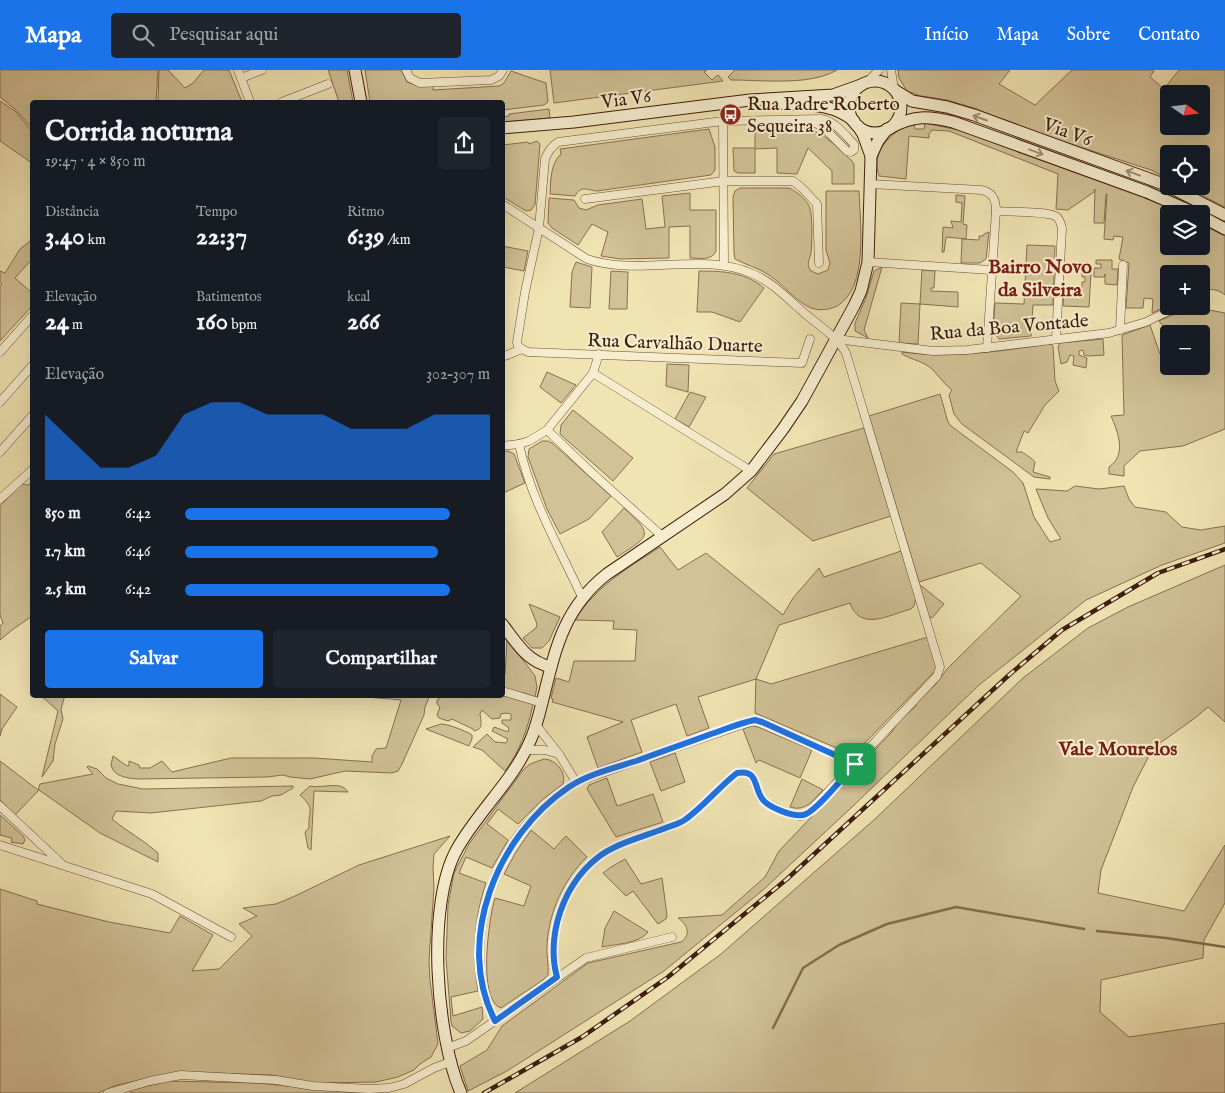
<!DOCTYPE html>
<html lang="pt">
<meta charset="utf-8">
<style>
:root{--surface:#171b24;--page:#20242c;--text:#f1f3f6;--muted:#9ea1a6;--accent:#1a73e8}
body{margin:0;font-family:"IM FELL English",serif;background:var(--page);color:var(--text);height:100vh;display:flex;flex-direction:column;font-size:19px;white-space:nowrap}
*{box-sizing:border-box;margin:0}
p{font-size:16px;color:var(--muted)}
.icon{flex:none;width:28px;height:28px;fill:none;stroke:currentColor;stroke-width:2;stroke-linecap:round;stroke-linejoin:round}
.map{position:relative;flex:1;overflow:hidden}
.panel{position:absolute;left:30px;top:30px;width:475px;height:598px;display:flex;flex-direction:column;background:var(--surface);border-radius:5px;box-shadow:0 5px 20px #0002}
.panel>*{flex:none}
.needle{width:32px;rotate:104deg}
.buttons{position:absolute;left:1160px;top:15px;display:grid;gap:10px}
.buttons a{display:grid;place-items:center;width:50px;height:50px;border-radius:5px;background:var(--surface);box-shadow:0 5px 20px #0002;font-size:25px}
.pin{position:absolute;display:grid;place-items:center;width:42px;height:42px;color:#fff;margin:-21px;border-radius:10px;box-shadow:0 2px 8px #0006}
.round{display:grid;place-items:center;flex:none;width:52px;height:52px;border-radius:5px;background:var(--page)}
.headline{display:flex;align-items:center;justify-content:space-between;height:85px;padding:0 15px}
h1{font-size:28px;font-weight:700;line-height:38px}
.stats{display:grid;grid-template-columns:repeat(3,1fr);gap:8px;height:85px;padding:5px 15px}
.stats div{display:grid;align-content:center}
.stats b{font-size:25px;font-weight:700}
.stats small{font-size:14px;font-weight:400}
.stats p{font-size:14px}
.chart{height:140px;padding:10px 15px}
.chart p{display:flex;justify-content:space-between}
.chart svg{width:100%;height:90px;margin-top:5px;fill:var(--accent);opacity:.7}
.action{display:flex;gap:10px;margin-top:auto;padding:10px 15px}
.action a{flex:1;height:58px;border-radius:5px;background:var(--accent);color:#fff;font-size:20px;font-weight:700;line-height:58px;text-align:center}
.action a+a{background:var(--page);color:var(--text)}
ul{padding:0 15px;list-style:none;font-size:16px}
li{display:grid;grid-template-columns:80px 60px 1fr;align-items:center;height:38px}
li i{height:12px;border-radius:6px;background:var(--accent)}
header{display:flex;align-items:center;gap:30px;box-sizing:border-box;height:70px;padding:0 25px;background:var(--accent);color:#fff}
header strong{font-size:24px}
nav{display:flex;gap:28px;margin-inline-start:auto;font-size:18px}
.search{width:350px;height:45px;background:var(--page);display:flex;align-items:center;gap:12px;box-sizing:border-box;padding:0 18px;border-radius:5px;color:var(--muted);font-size:19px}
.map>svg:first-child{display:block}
.green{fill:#d2c297;stroke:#886f52;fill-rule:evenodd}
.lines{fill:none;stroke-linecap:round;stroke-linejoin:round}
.stream{stroke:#846b4f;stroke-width:2.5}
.street-casing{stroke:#6a4e36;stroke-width:9}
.secondary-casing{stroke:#3d1c0d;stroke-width:13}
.street{stroke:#f6edce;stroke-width:8}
.secondary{stroke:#f6edce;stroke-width:11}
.rail-casing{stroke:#3d1c0d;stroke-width:4.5}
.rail{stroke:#f6edce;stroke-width:2.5;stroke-dasharray:8;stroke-linecap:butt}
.oneway{stroke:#a38f77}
.route-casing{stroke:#fff;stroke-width:10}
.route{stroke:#1a73e8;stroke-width:6}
.labels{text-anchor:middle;stroke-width:4;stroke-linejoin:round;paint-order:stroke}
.street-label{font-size:19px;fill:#3d1c0d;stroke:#f6edce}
.poi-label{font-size:19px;fill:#3d1c0d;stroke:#f6edce;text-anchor:start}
.neighbourhood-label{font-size:20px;font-weight:bold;fill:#7a1f14;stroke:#f6edce}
</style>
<header>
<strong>Mapa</strong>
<div class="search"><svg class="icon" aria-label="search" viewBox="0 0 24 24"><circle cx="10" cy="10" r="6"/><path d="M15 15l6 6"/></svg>Pesquisar aqui</div>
<nav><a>Início</a><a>Mapa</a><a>Sobre</a><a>Contato</a></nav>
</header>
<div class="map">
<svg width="1225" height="1023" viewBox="0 0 1225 1023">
<rect width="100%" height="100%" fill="#f1e4b3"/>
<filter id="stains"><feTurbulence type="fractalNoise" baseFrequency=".004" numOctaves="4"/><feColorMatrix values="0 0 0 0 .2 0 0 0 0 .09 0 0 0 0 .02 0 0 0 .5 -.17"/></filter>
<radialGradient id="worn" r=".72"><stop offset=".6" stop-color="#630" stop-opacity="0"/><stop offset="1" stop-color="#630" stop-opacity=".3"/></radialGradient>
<g class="green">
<path d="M0,0H158L156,32H32V58L15,39L0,27Z"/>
<path d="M159,0H168L185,18L193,13L204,0H229L242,32H158Z"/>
<path d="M328,0H347L353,32H339Z"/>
<path d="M365,0H401L407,12L419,16L433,15V20L499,16L504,13L511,1L546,13L548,32L544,35L503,40L502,32H370Z"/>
<path d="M550,0H707L704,2L712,10L718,5L723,11L554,33Z"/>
<path d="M734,0H837C810,16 763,10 731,10L728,7L734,1Z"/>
<path d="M898,0H1010L999,14L1035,35L1072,0H1152L1154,1L1150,7L1164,19L1179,0H1225V137L1183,116H1201V84H1169V109L1151,100L1025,59L977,39L947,30L921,26L907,21L899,8ZM1169,24H1201V56H1169Z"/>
<path d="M0,31L15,41L32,61V93L0,71Z"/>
<path d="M549,39L550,48L503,52L502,47L509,46V44Z"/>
<path d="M914,53L915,59H924L925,53L962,61L1163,135L1181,144H1169V176H1201V154L1225,166V225C1217,218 1210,219 1201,221V204H1169V235L1152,243L1153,229L1144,228L1143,238H1126L1129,193L1119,189L1123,167L1114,166L1113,170L1104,169L1107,124H1106L1104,153H1094L1095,119L1094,122L1068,140L1056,139L1058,104L949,61L932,60L929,64V68L909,66L906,109L879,106C870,80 892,61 914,53Z"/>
<path d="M798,56C822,60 835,75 851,90L854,94V114H832V101L808,78L797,104L777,103V78L755,79V103H738L734,101L733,78H755V57Z"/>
<path d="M709,59L715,77V100L711,105L597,121C587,120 581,115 575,126L550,124C551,109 550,95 561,84L560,79Z"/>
<path d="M537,71L540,74L535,135L531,140L526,141L503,127V75L528,72L529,74Z"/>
<path d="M740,118H789C796,121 806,129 809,136C813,143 812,175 811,183C809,191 806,194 811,201L818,204L828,200L830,193L826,180V121H859C860,152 869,218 837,236C829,240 820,241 811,238C795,231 784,215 769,205C759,198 746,195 735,189L734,183L733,127L735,121Z"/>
<path d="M690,123V140H716V181C712,191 700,188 690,188V156L669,157V188L620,189L601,186L608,162L592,154L578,175L552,158L548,153L549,128L574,130L579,138L586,140L598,135L642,129L646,159L665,157L662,126Z"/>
<path d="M956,125L965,126L963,154L967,155L966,169L946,167L944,182H942L943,157L953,158L951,151L961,152L962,133L956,132Z"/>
<path d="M989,162L986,189L980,193H961L962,169L979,170V166H983L984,164Z"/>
<path d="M30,171L32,173V189L15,208L32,223V236L0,271V216L2,214L0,212V201L5,203L20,179Z"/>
<path d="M1027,175L1055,176L1053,235H1033L1031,266L999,269L993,262L995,233L1024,234Z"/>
<path d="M502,176L528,181L524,201L503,197Z"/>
<path d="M1096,190H1112V199H1118L1117,215L1105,214V204L1104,207H1094V198H1101V194H1096Z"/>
<path d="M576,192L592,197L590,238L570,237L572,202Z"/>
<path d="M882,197L864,260L868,268L855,261V253L866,228L874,201Z"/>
<path d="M922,200L935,201L934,218H931V221L958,222V237L920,234L918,274L899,273L901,233L920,234Z"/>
<path d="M611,201L628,202L627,239H609Z"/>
<path d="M699,201C723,201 745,202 764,218L740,252L712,242H697Z"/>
<path d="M1082,202H1091L1089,237L1063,236L1064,217H1082V212H1085V207H1082Z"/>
<path d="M1198,238L1225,243V359L1183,376L1140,381L1124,396V406L1109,404V397C1127,385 1118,362 1111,346L1124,345L1122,265L1150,255L1160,284L1169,279V296H1201V264H1169L1159,251L1177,243Z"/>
<path d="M1103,269L1104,285L1089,286L1084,285L1083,280L1079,281V285L1087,288L1086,298L1073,295L1074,286L1070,285L1067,292L1061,294L1058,277L1060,273Z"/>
<path d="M1050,274L1053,276L1055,311L1059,321L1045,335L1028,363L1024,361L1016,382H1022C1025,384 1033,389 1035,392L1033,402L1050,407V409L1034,407L962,354L954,344L949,325L952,320C944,314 939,306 932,299C923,291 912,290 902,284V282C953,289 1000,281 1050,274Z"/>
<path d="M667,294L689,295L688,322L666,316Z"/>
<path d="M547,302L576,315L561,333L540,317Z"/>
<path d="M690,322L706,327L689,357L675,349Z"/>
<path d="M940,324L948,352L951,356L1013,402L1023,413L1034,447L1050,472L1061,469L1048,448L1036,419L1067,421L1075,416L1099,419L1124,416L1129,429L1135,437L1166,442L1182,457L1201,460L1225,456V473L1162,495L1086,530L979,615L852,737L763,820L664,901L507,1001L468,1021L460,996L487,980L502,956L588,893L681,872C692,864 687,854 678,848L722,845L765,807L779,781L891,663L899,651L916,636V633L936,614L947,599L1021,526L981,493L919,512L869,346Z"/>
<path d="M573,340L633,388L613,411L560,364L561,355Z"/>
<path d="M864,358L891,446L813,471L747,418L774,384Z"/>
<path d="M542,371H548L552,373L611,426L589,449L560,464L547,439L528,387L529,379Z"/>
<path d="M503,381H508L514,384L525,413L503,423Z"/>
<path d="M32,412V546L12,560L0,570V556L3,553L0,545V436L21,414L28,415Z"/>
<path d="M624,438C655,466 649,466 617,487L602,462Z"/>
<path d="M660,477L678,500L706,483L783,545L793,528L819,498L824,507L901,481L916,527L914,536L911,539C889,545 860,562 850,533L779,555L756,609L771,614L928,567L937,599L855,683L846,682L755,643L756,609L698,627L709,658L687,666L676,634L631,650L642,682L598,698L587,667L623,652L552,632L553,629L551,628L556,608L569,612L574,591H635L637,560L613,559L614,551L575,550C596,516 628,498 660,477Z"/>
<path d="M1225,495V652L1208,637L1195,648L1153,678L1133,717L1101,800L1098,823L1184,841L1225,775V833L1204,870L1203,888L1101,910L1100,942L1129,967L1225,953V1023H515L630,951L721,884L875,749L1023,608L1088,558L1128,537Z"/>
<path d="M919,514L944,534L932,548L929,547Z"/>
<path d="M529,534L560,547L549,571L542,578H532L523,568L536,558L537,554Z"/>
<path d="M507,569L535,606L537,617L535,627L524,623L503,619L502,605H505Z"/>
<path d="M0,624L17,637L2,659L0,666Z"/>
<path d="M39,625H65L61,639L63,649L55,674L53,691L42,707L58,641L46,630Z"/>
<path d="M370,625H430L425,637L424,645L402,694L398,701L392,703L345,701L310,709L290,707L283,705L267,707L138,709C127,708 114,707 111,695L113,686L127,696H129V691L139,695L140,698H150L162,691L172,702L231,688H314L372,692V686L376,679L386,678L401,630L366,627Z"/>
<path d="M444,625H502L533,634C528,658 520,681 505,701L482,680L473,677L487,664L495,672L506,673L508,669L492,661L494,657L508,662L509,658L502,653V650H511V644L506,643L501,644L500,648L492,649L482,640L480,644C481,652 484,659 474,661L473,659L452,649L448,651L439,648L437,645L440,637L437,634V630Z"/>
<path d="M441,654C448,654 466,661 472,665V669L469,676L426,659Z"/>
<path d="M752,656L758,657L812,680L800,708L759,690L756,693L743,659Z"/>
<path d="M675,683L685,712L661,721L650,692Z"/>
<path d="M544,689C555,689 567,702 563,714L542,730L518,754L498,739L487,754L508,770L492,798L466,787L459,803L486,813C474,849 472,884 478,921L451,927L453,946L482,937L483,949L470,961L461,963L452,956L451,952L446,888L448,835L454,803L469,774L524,699L530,694Z"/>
<path d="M0,691L38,720L40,714L93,704L87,697L88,696L97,699L106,708L118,714L143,719L293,716V718L281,725L272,726L261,731L151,743L116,741L112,749C127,762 144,770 158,783V792L100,763L39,720L15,745L0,730Z"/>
<path d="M607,708L617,736L653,724L663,752L616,767L587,719L589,715Z"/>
<path d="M802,709L823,720C813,730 806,742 790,737Z"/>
<path d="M310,716C322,719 341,710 348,722L314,721L311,780L308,778L305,762L309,758C308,739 316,740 300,725Z"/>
<path d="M0,745L23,766L25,770L23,774L11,772L12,768L0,765Z"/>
<path d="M531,760L554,779L566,766L587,787C564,809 549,842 547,874C546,884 549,895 548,905L543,910L501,938C477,931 489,847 495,828L524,836L531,816L504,804L516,782Z"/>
<path d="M450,766L434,784L433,798L434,818L429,890L430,910L438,974L431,987L420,994L414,1000L398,1007L376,1012L319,1013L300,1011L272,1005L182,1002L117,1015L98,1023H0V819L37,831V834L109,852L170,863L180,846L213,865L192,901L219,899L252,866L239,854L257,846L243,838L276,834L295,826L359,795Z"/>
<path d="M625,789L641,814L662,808L667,845L666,849L658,854L633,821L626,826L603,803L611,797Z"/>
<path d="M614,841L648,862C639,874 615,874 602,877L605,858Z"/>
<path d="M169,1011L257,1013L357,1023H131L130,1020Z"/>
</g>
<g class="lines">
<g class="stream">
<path d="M1097,861L1166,868L1225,877"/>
<path d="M773,958L803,898L839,875L887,854L956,837L1084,859"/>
</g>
<defs>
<g id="street">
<path d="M238,0L250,32"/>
<path d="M406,0L410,8L420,13L491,10L499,6L503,0"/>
<path d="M891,0L894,19"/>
<path d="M241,8L262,0"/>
<path d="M867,12L879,0"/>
<path d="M282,32L328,14"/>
<path d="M723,51L724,195"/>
<path d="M870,114L981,120C993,122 996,130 996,141L987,278"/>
<path d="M585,129L724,111H793L802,118L817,134L819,193"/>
<path d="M502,134L587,189C640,207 701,181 753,204C772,212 787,228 802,241C816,254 837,266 846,283L940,597L937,606L808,743C807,744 802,746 801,746C793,747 766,735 761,728C754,716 757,699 737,703C718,717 704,736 686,749C681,753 674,755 668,757C651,764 632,769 615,777C569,798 544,860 557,907"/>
<path d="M996,141C1007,142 1050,141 1057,147C1060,150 1061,154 1062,158L1056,269"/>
<path d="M868,192L991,200"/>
<path d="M1120,260L1123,195"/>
<path d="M836,269L933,281L967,280L1109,263L1146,252L1179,236"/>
<path d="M522,279L518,276L517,272L525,222L539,158L545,89C548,81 551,77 558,72L723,51L821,49C835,51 845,65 854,74V80L851,82L847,81L822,56L808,50"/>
<path d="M522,279L528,282L802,293L810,269"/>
<path d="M0,282L32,246"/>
<path d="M502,287L522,279"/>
<path d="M593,303L751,401"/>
<path d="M0,332L32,296"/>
<path d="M547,360L591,402L662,466"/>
<path d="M519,374C530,428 559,477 582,527"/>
<path d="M502,376L519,374L529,371L547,360L593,303L599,284"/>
<path d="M0,382L32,346"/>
<path d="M0,429L32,400"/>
<path d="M502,621L542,633"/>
<path d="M536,655L559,684L576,712"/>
<path d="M526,680H545L559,684"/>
<path d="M0,736L63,795"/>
<path d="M0,775L152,824L231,867"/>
<path d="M495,951C467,896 480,824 513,773C529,748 552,728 576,712L755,650L762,652L855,694"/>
<path d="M447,978L466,971L586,888L672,867"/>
<path d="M108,1023L150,1011L181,1005L276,1010L313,1016L369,1019L389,1018L404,1014L434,998L450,992"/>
</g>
<g id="secondary">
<path d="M355,0L361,32"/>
<circle cx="875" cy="37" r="26"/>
<path d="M896,21L912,31L947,37L974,45L1166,115L1225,145"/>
<path d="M780,33C806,35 833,33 854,51"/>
<path d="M858,56L863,64L871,86"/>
<path d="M502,58L574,52L750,30L833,25L861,15"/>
<path d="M890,58C914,45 928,46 953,52L1147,122L1197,144"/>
<path d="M1201,146L1225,159"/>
<path d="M502,554C517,573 526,591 551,597"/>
<path d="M461,1023C436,965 426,834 457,779C479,740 514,710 531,669C537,655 540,640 544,625C556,576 565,537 607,504L725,424L751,401L783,359L802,331L854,236L861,221L868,192L871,86L878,71L887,59"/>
</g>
</defs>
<use href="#street" class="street-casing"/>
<use href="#secondary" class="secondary-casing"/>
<use href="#street" class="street"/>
<use href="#secondary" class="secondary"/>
<defs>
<path id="rail" d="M484,1023L582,967L668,907L787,809L1009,605L1062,560L1158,503L1225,479"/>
</defs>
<use href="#rail" class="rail-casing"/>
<use href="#rail" class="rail"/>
</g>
<defs><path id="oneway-shaft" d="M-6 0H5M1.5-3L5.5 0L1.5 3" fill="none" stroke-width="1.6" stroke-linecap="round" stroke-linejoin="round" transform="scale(1.25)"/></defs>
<g class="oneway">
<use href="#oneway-shaft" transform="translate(980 48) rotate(-161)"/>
<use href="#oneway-shaft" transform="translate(1036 82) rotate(20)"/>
<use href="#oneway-shaft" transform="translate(1133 103) rotate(-160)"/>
</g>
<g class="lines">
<defs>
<path id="route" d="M755,650L762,652L855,694C844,706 819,738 806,744C796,749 766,737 761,727C754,715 757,699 737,703C719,717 704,736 686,749C681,753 674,755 668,757C651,764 632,769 615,777C569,798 544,860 557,907L495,951C454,871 497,765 569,717C588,704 618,697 639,690C663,681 687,673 711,664C726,659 740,653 755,650Z"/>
</defs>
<use href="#route" class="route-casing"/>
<use href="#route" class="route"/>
</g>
<defs>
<symbol id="bus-disc" viewBox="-11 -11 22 22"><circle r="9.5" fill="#8f2418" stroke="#f6edce"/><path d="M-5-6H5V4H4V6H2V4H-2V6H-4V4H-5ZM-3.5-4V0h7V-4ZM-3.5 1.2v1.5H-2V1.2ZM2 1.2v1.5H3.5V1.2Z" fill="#fff"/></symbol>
</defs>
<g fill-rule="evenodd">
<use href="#bus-disc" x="718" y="32" width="25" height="25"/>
</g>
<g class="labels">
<g class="street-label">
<text transform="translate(626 28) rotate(-7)" y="7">Via V6</text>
<text transform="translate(1068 61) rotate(20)" y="7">Via V6</text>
<text transform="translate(1009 256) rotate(-5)" y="7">Rua da Boa Vontade</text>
<text transform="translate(675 272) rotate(2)" y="7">Rua Carvalhão Duarte</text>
</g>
<g class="poi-label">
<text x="747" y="40">Rua Padre Roberto<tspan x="747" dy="22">Sequeira 38</tspan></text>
</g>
<g class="neighbourhood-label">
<text x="1040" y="203">Bairro Novo<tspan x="1040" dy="23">da Silveira</tspan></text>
<text x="1118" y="685">Vale Mourelos</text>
</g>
</g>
<rect width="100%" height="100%" filter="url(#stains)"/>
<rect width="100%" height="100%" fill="url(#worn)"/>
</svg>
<div class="buttons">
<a><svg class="needle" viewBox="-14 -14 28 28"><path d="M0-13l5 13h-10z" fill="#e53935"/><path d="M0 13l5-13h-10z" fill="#9ea1a6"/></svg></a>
<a><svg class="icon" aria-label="locate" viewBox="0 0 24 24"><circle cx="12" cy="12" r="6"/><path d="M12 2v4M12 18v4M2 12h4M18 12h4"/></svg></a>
<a><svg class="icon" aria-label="layers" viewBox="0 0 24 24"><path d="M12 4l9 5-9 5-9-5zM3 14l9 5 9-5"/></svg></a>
<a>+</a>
<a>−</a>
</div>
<div class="pin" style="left:855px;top:694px;background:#1e9e55"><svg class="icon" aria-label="arrive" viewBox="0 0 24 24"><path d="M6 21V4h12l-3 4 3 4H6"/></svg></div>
<section class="panel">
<div class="headline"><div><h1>Corrida noturna</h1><p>19:47 · 4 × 850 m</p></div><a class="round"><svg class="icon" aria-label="share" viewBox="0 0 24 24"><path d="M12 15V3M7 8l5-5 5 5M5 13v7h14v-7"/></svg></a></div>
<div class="stats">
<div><p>Distância</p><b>3.40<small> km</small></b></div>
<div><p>Tempo</p><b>22:37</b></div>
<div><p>Ritmo</p><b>6:39<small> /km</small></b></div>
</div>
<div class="stats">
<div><p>Elevação</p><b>24<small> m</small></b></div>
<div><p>Batimentos</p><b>160<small> bpm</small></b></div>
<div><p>kcal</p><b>266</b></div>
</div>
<div class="chart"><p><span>Elevação</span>302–307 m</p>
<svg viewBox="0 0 160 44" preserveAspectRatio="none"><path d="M0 44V12L10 25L20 38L30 38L40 32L50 12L60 6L70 6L80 12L90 12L100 12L110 19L120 19L130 19L140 12L150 12L160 12V44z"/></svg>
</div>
<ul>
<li><b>850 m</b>6:42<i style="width:87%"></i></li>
<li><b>1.7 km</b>6:46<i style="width:83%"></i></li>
<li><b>2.5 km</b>6:42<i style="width:87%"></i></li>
</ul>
<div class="action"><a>Salvar</a><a>Compartilhar</a></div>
</section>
</div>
